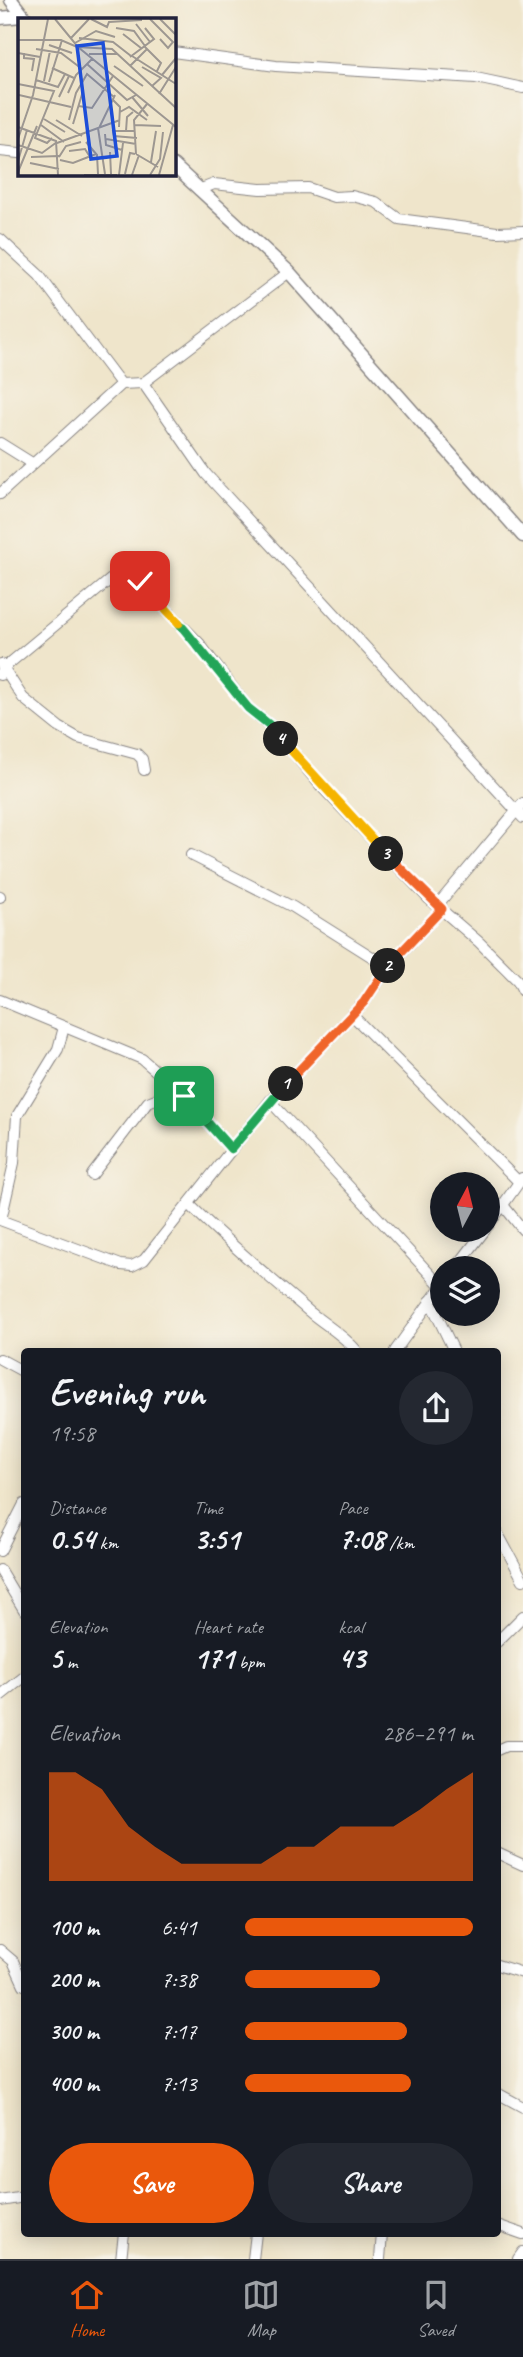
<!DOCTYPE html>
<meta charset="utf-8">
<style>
:root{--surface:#171b24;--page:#242831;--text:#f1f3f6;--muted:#9ea1a6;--line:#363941;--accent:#ea580c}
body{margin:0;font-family:Caveat,sans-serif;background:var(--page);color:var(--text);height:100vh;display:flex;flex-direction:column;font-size:26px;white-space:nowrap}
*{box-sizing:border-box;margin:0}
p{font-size:23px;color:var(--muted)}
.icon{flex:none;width:38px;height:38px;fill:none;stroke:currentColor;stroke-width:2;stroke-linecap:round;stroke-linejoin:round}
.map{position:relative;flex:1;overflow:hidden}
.panel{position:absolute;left:21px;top:1348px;width:480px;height:889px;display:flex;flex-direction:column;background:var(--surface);border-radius:7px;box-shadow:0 4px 18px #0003}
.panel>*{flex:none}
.needle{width:46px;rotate:7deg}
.buttons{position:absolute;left:430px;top:1172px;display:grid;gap:14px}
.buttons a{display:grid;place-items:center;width:70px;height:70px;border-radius:50%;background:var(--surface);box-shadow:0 4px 18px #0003;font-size:35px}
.pin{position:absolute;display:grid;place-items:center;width:60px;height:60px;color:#fff;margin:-30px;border-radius:14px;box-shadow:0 4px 10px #0006}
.km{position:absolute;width:35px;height:35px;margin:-18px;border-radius:50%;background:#222;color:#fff;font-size:19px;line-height:35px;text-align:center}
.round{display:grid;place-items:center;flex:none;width:74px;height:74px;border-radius:37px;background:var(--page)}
.headline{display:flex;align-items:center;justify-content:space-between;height:119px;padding:0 28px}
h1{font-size:38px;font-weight:800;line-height:52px}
.metrics{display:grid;grid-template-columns:repeat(3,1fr);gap:10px;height:119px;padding:7px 28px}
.metrics div{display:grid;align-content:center}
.metrics b{font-size:30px;font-weight:800}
.metrics small{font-size:19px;font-weight:400}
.metrics p{font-size:19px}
.chart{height:196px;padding:14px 28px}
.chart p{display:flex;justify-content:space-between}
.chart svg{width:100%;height:126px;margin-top:7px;fill:var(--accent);opacity:.7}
.primary-button{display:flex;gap:14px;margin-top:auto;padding:14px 28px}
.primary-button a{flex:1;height:80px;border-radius:42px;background:var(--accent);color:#fff;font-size:28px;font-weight:800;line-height:80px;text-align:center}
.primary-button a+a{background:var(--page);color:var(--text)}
ul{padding:0 28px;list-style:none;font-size:23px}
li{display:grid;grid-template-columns:112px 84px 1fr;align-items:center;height:52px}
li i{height:18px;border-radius:9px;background:var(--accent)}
.tabs{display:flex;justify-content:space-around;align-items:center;height:98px;border-top:2px solid var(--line);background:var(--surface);font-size:19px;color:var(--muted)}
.tabs a{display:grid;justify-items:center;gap:4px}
.tabs .on{color:var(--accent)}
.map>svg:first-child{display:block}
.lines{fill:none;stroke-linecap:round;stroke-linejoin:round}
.minor-casing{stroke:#888483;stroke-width:12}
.tertiary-casing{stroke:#888483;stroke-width:15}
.minor{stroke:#fff;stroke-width:10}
.tertiary{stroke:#fff;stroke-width:12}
.split-1-casing{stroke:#fff;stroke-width:14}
.split-2-casing{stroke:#fff;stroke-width:14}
.split-3-casing{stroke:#fff;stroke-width:14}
.split-4-casing{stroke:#fff;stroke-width:14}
.split-5-casing{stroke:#fff;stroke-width:14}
.split-6-casing{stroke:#fff;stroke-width:14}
.split-1{stroke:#22a559;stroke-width:9}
.split-2{stroke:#f0652b;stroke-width:9}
.split-3{stroke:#f0652b;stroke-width:9}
.split-4{stroke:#f5b400;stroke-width:9}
.split-5{stroke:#22a559;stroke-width:9}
.split-6{stroke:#f5b400;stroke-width:9}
.inset-road{fill:none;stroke:#9d9791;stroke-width:2}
.view{fill:#1d4ed8;fill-opacity:0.15;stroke:#1d4ed8;stroke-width:3.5}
.inset-edge{fill:none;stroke:#22223b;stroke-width:3.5}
</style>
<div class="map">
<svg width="523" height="2259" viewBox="0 0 523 2259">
<rect width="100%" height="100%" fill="#f7f3e8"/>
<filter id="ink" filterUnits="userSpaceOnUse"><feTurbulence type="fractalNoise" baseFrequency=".0143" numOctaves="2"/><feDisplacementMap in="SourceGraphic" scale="14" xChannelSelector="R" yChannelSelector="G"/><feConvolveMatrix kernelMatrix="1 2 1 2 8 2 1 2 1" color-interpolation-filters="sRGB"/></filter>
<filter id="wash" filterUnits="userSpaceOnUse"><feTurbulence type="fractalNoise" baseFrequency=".00686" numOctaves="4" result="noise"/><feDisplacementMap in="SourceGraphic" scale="28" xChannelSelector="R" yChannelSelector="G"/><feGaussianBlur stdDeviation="1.57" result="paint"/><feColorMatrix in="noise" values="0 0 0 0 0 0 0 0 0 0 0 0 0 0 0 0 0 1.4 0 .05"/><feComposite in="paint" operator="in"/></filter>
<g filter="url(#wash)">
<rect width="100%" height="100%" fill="#efe5cb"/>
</g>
<g filter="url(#ink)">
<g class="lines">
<defs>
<g id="minor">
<path d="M173,52L276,66L476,78L523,88"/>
<path d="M0,151L19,153"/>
<path d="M199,190L214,184L260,189L308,188L334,197L352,196L376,202L399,219L497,232L523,231"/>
<path d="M0,239L39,275L121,384"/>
<path d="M143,383L206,474L523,818"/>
<path d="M0,443L32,463"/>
<path d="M0,494L121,384L143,383L289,272"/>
<path d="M1,664L23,698L59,727L78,738L137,754L142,759L144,770"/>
<path d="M0,675L5,667L111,579L126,573L133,575L200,644L248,708L272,727L320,785L429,899L479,942L518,981L523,991"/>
<path d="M191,855L293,907L388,967"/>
<path d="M0,897V896"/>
<path d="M0,1000L142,1059L178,1090L231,1149"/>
<path d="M352,1015L519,1182"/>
<path d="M270,1101L441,1286"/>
<path d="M92,1175L148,1102L178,1090"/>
<path d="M189,1204C228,1243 269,1277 311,1313C327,1326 343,1335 357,1351"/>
<path d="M503,1205L523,1230"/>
<path d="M0,1220L121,1265L132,1266L144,1260L270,1101L364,1002L388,967L442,909L440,902L523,803"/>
<path d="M1,1220L14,1163L17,1116L58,1049L64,1027"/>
<path d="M488,1226L522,1178"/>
<path d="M455,1269L485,1230"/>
<path d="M430,1301L454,1351"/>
<path d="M395,1351L443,1284"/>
<path d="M0,1359L24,1372"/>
<path d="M497,1532L523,1580"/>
<path d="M0,1551L24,1504"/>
<path d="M0,1570L24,1610"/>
<path d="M497,1642L523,1616"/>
<path d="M0,1696L24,1677"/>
<path d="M497,1750L506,1746H523"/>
<path d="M497,1853L523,1865"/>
<path d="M0,1950L13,1961L24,1985"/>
<path d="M497,1965L523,1973"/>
<path d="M497,2093L523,2107"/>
<path d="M0,2201L24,2197"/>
<path d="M497,2225L523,2234"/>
<path d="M121,2259L124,2233"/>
<path d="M253,2259L256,2233"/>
<path d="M380,2259L382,2233"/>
<path d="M518,2259L523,2252"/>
</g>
<g id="tertiary">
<path d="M11,0L26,19"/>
<path d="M0,18L22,16"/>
<path d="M173,165L289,272L523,536"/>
</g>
</defs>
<use href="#minor" class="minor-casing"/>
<use href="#tertiary" class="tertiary-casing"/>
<use href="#minor" class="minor"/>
<use href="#tertiary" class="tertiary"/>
</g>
</g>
<g class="lines" filter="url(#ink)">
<defs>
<path id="split-1" d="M184,1096L231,1149L286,1084"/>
<path id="split-2" d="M286,1084L364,1002L388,966"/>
<path id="split-3" d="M386,854L442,909L388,966"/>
<path id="split-4" d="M281,739L386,854"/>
<path id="split-5" d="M179,623L248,708L272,727L281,739"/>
<path id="split-6" d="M140,581L179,623"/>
</defs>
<use href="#split-1" class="split-1-casing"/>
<use href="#split-2" class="split-2-casing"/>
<use href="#split-3" class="split-3-casing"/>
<use href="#split-4" class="split-4-casing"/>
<use href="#split-5" class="split-5-casing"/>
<use href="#split-6" class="split-6-casing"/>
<use href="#split-1" class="split-1"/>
<use href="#split-2" class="split-2"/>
<use href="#split-3" class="split-3"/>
<use href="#split-4" class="split-4"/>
<use href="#split-5" class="split-5"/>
<use href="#split-6" class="split-6"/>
</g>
<g transform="translate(18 18)">
<rect width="158" height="158" fill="#efe5cb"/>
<path class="inset-road" d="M37,1L60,29L158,109M73,1L89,9L91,4L124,2M132,1L155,24L150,30L142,21M142,1L158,17M118,6L132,24M98,10L116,13L127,28M105,16L123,30M53,20L71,1M61,20L95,24L113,38M0,22H43L59,29L94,31L158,90M57,25L78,13L97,19M31,27L54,35M126,28L143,45L139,53M18,31L43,35L64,51M0,35L22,39M6,35V40L16,41L14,53M71,36H100M114,38L158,66M112,39L136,21L127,10M69,46L109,82L118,77M96,48L125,68M112,48L129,31M124,49L143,60L134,68M34,50L56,60M144,57L158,40M18,62L40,69L47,56M26,63L32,33M31,64L44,22M0,66L36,73L17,120L29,125L34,120M50,75L58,57L75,40M141,76L158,49M1,77L53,89M41,79L51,58M114,79L130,98M94,81L102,89L101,109M60,88L74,90L95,58M102,94L111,89L129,102M26,101L47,114M38,102L64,118M51,102L58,75L69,56L96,79M55,106L65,73M23,107L46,124M117,107L143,108M0,109L38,123L40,157M80,110L87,156M81,110L97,77M108,113L109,99L115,94M117,113H95L96,118L119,120M87,116L88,127L104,132M0,121L15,77L30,1M88,121L118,126M68,124L79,137L80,156M39,125L102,102M0,127L24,135L39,124M51,133L67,131L72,139M92,134L93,156M118,136L116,102L129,86M118,136L140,149M13,139L41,138M41,139L48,128L63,124M42,142L55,145L78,136M0,143L9,112M133,144L138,113M12,145L41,151M0,154L19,108M107,156L112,135L117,136M66,157H99M101,157L105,125M114,157L121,137M132,157L142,141L145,114M141,157L155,107"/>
<path class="view" d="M85,25L99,138L73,141L59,28Z"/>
<rect width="158" height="158" class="inset-edge"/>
</g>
</svg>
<div class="buttons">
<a><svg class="needle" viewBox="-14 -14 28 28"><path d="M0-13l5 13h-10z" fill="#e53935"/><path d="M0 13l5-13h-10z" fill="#9ea1a6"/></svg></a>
<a><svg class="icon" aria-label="layers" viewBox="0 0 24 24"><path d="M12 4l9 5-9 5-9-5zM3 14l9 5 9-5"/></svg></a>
</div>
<div class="pin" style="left:184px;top:1096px;background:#1e9e55"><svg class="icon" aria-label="arrive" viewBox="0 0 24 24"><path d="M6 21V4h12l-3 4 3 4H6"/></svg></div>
<div class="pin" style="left:140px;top:581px;background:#d93025"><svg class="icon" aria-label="check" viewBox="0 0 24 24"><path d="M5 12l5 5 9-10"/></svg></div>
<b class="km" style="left:286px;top:1084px">1</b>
<b class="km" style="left:388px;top:966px">2</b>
<b class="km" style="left:386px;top:854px">3</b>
<b class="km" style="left:281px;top:739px">4</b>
<section class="panel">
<div class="headline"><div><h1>Evening run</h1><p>19:58</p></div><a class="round"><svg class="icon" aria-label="share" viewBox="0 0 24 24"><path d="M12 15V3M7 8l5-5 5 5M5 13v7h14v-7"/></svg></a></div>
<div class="metrics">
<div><p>Distance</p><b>0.54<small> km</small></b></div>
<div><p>Time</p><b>3:51</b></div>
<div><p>Pace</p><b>7:08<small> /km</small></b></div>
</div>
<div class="metrics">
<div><p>Elevation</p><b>5<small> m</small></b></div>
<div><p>Heart rate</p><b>171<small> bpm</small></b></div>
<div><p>kcal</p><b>43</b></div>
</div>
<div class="chart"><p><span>Elevation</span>286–291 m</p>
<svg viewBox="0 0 160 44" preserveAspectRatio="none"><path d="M0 44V6L10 6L20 12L30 25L40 32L50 38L60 38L70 38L80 38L90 32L100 32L110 25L120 25L130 25L140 19L150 12L160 6V44z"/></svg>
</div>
<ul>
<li><b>100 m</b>6:41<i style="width:100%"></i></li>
<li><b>200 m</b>7:38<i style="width:59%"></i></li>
<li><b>300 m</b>7:17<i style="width:71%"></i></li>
<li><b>400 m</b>7:13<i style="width:73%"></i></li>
</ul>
<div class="primary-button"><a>Save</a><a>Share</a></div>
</section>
</div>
<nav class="tabs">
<a class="on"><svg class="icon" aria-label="home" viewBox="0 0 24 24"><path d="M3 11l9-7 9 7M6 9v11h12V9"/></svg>Home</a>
<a><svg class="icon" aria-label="map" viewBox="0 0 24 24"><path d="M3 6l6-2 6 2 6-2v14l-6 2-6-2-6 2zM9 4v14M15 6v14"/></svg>Map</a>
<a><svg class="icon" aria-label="saved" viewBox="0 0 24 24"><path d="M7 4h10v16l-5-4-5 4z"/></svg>Saved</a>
</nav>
